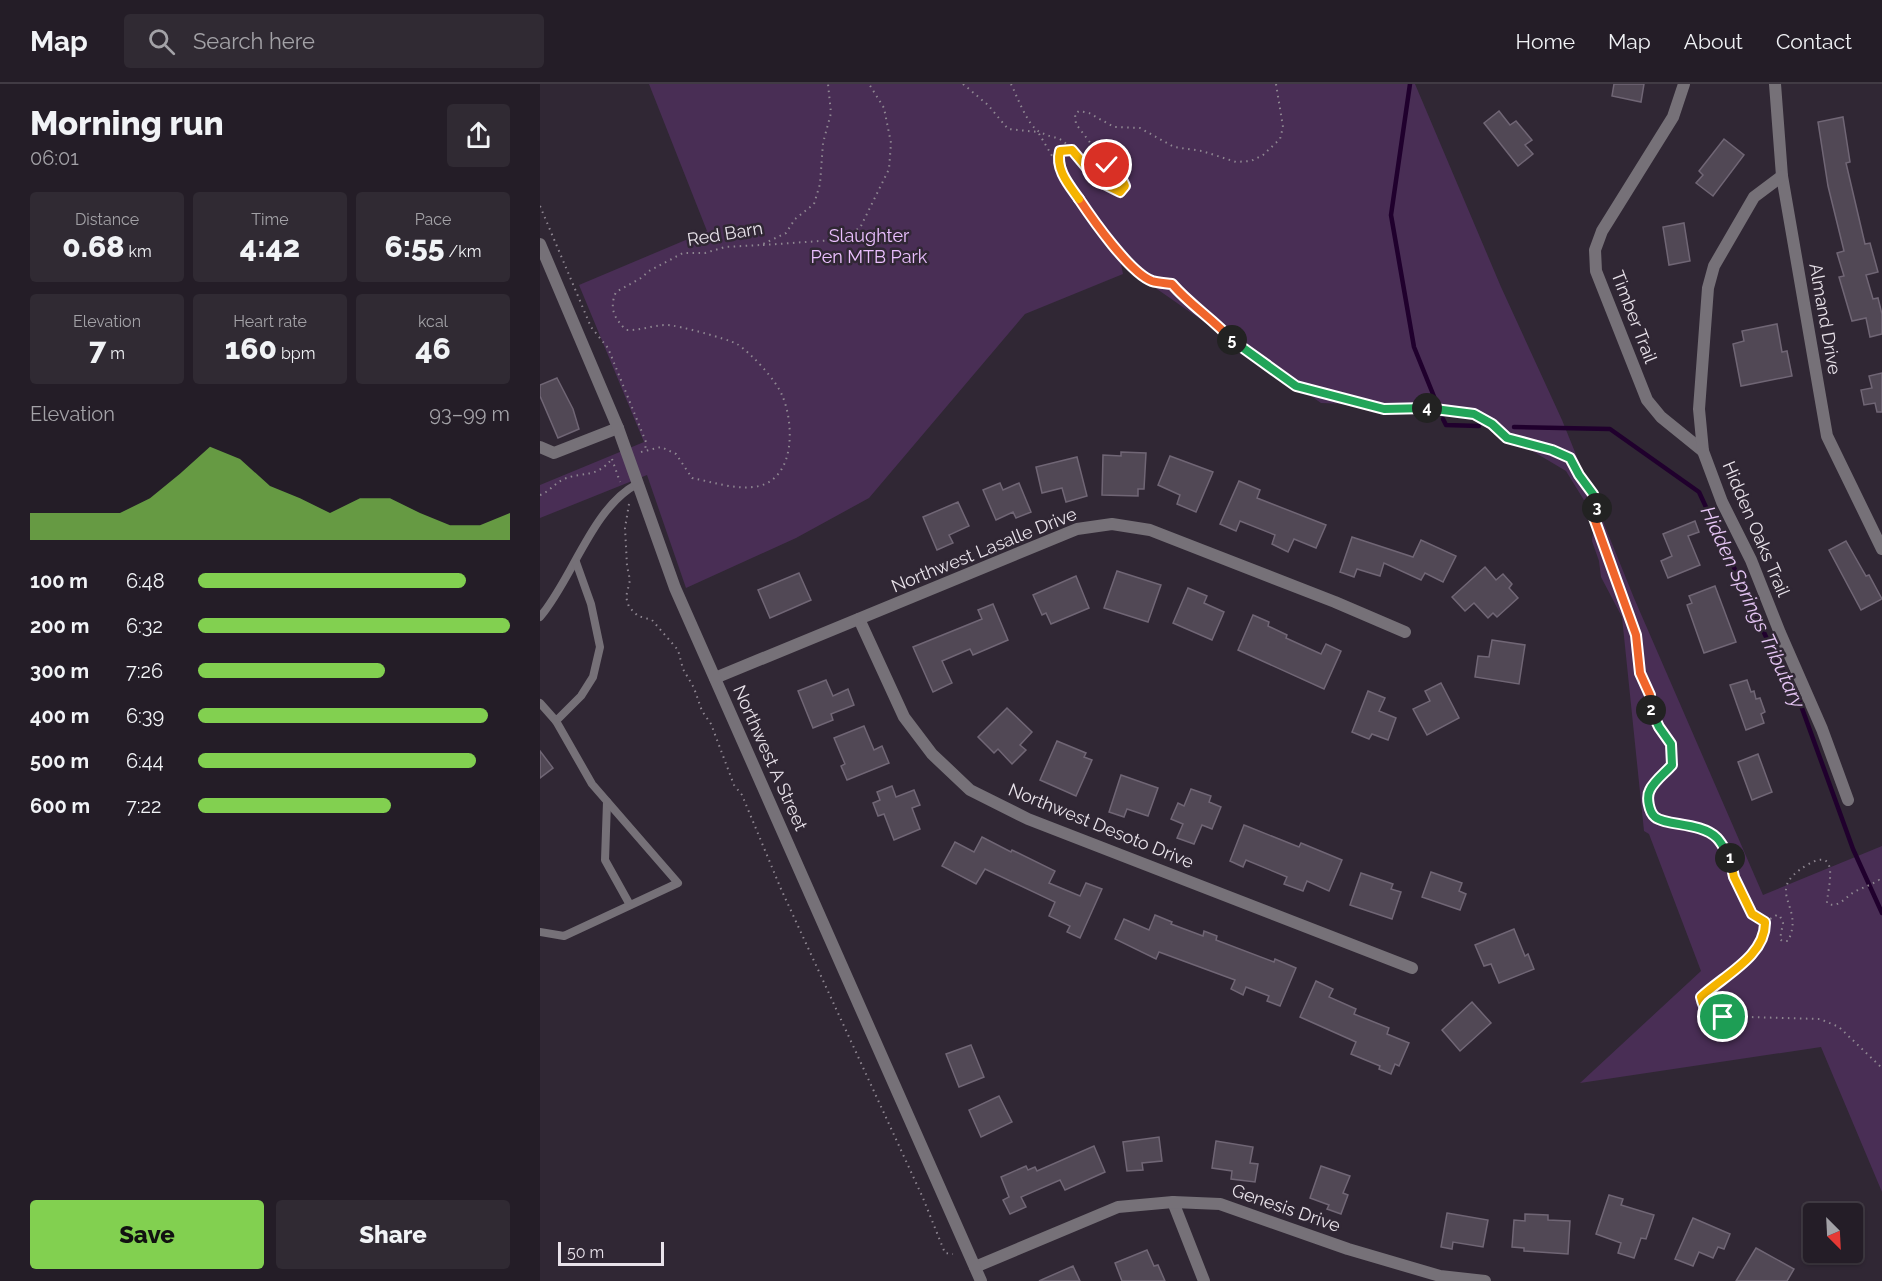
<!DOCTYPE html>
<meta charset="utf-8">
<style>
:root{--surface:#241d27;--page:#302a33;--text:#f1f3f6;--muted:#a3a2a7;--line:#413b44;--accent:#82d050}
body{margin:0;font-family:Raleway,sans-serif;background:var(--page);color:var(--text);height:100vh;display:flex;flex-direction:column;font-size:22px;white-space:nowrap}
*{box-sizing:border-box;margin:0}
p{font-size:20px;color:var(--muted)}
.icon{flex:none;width:33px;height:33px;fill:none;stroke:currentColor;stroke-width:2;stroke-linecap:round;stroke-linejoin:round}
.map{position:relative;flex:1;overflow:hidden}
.side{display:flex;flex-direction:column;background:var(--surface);width:540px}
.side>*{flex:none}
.needle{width:39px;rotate:156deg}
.fabs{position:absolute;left:1263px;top:1119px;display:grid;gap:12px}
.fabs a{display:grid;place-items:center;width:60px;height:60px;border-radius:6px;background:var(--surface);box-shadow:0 2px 4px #0004,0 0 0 2px var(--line);font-size:30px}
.scale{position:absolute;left:18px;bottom:15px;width:106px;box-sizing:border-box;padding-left:6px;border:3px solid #e8e2ea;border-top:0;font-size:16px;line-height:21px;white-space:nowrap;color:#e8e2ea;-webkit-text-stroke:4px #302734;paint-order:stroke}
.pin{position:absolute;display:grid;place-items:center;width:51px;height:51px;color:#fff;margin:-26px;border:3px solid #fff;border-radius:50%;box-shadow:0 2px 6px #0007}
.km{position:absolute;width:30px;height:30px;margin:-15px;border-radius:50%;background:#222;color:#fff;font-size:16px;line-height:30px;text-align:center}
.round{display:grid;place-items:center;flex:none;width:63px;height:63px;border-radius:6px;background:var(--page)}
.head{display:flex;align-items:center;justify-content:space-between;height:102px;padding:0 30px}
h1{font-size:33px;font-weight:800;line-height:45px}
.metrics{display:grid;grid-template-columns:repeat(3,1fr);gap:9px;height:102px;padding:6px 30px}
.metrics div{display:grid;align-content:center;border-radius:6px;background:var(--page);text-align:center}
.metrics b{font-size:30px;font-weight:800}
.metrics small{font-size:16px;font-weight:400}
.metrics p{font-size:16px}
.chart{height:168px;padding:12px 30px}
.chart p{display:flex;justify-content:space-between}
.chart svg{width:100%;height:108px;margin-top:6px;fill:var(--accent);opacity:.7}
.button{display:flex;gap:12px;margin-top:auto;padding:12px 30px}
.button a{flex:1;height:69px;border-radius:6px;background:var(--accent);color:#111;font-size:24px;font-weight:800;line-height:69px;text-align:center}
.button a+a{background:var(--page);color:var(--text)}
ul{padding:0 30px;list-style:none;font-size:20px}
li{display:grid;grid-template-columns:96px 72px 1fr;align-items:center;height:45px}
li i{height:15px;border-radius:8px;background:var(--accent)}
header{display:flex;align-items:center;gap:36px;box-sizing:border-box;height:84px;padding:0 30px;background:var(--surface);border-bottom:2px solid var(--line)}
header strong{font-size:28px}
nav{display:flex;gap:33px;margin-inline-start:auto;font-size:21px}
.search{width:420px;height:54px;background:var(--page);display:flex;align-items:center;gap:15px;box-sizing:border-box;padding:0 21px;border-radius:6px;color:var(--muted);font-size:22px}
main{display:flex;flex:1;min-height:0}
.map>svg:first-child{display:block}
.green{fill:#492e55}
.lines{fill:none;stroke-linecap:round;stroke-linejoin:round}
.stream{stroke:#20002d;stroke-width:4.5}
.building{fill:#514855;stroke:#706675;stroke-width:1.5}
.path{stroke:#8e8691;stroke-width:2;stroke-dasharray:1.5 4.5;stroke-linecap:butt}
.service{stroke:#767178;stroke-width:8}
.minor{stroke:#767178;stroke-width:12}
.tertiary{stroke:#767178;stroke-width:12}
.split-1-casing{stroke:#fff;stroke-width:12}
.split-2-casing{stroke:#fff;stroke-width:12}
.split-3-casing{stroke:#fff;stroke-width:12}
.split-4-casing{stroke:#fff;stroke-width:12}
.split-5-casing{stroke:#fff;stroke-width:12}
.split-6-casing{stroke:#fff;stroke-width:12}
.split-7-casing{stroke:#fff;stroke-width:12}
.split-1{stroke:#f5b400;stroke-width:8}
.split-2{stroke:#22a559;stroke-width:8}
.split-3{stroke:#f0652b;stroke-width:8}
.split-4{stroke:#22a559;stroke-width:8}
.split-5{stroke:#22a559;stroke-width:8}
.split-6{stroke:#f0652b;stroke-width:8}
.split-7{stroke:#f5b400;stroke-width:8}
.labels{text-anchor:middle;stroke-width:5;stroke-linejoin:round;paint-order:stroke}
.street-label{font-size:18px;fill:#e8e2ea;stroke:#302734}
.park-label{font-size:18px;fill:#ebc0ff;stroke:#302734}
.water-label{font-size:20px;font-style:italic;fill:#e6c6f5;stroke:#302734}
</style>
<header>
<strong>Map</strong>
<div class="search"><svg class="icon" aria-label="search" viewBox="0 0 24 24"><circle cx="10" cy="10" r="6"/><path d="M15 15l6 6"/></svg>Search here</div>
<nav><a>Home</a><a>Map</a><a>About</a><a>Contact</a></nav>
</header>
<main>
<section class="side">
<div class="head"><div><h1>Morning run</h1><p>06:01</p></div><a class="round"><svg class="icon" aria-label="share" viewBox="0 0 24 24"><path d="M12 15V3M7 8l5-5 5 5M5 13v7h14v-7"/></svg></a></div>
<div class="metrics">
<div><p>Distance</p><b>0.68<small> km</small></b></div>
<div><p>Time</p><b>4:42</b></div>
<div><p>Pace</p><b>6:55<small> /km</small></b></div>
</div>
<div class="metrics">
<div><p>Elevation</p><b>7<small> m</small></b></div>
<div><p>Heart rate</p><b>160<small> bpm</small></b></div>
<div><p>kcal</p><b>46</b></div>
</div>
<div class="chart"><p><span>Elevation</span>93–99 m</p>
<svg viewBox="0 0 160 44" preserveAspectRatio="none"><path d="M0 44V33L10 33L20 33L30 33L40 27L50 17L60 6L70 11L80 22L90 27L100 33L110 27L120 27L130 33L140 38L150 38L160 33V44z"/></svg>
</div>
<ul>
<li><b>100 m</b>6:48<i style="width:86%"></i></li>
<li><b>200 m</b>6:32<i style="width:100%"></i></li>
<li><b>300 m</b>7:26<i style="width:60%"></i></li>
<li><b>400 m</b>6:39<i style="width:93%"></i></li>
<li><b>500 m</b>6:44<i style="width:89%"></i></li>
<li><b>600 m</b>7:22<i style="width:62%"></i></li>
</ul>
<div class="button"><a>Save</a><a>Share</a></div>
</section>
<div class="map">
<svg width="1342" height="1197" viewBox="0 0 1342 1197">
<rect width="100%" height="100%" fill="#302734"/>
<path class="green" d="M109,0H875L961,203L1022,336L1094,514L1223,811L1342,762V1108L1281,963L1040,999L1161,887L1109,750L1104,747L1082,533L1061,493L1059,477L1052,457L1055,434L1026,387L920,324L781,319L581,180L583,190L485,230L329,414L256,454L146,504L107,391L0,434V401L104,358L39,201L167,147Z"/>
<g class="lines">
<g class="stream">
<path d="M870,0L851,131L874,263L895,315"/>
<path d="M903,335L906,341L939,342"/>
<path d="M974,343L1070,345L1159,408L1233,568L1259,616L1313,765L1342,829"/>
</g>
</g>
<g class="building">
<path d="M1074,0H1104L1101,18L1072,12Z"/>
<path d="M959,27L970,41L976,37L992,56L985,61L993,70L978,82L944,39Z"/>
<path d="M1303,33L1310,78L1306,79L1325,160L1330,159L1338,188L1326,191L1333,215L1338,214L1342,230V250L1330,253L1326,234L1312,237L1299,193L1304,192L1297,169L1304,167L1288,102L1278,38Z"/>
<path d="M1184,55L1204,71L1173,112L1156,99L1163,91L1159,87Z"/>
<path d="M1144,139L1150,177L1129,181L1123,143Z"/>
<path d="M1237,240L1242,268L1247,267L1252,292L1201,302L1193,260L1204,257L1202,247Z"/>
<path d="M1342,289V328H1337L1335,319L1324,321L1321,306L1332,304L1329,292Z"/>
<path d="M17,294L33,325L39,345L18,354L0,312V301Z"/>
<path d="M581,368L606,369L604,405H598V412L562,411L563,371L581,372Z"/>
<path d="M630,372L673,388L656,428L637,420L640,411L618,401Z"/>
<path d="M537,373L547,412L526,418L522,404L502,409L496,383Z"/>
<path d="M699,397L720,406L717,414L786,441L776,464L754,455L748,468L732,460L735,451L700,437L696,447L680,440Z"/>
<path d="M460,399L463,406L479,399L491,428L476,434L473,428L456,436L443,406Z"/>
<path d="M418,418L429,442L409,451L413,459L397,466L383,433Z"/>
<path d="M1155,437L1159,448L1148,452L1160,481L1128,494L1121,477L1132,472L1123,450Z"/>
<path d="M812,453L873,473L881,456L916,472L903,498L885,489L881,496L844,479L840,492L817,485L814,493L800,488Z"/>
<path d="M1306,457L1326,492L1329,491L1342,515L1321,526L1289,466Z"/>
<path d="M945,483L956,496L963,490L972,500L969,504L978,514L957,533L953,529L948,534L934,519L925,527L912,513Z"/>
<path d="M577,487L621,501L608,538L564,524Z"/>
<path d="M259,489L271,516L230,534L218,506Z"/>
<path d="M536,492L549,524L511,540L506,529L502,531L493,511Z"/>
<path d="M1175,502L1196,558L1164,569L1147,521L1152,519L1149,512Z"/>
<path d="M648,504L667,512L664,519L684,528L672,556L633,539Z"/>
<path d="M453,520L468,556L433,571L430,565L402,577L412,599L393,608L373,563L442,535L438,526Z"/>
<path d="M713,531L729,538L728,542L747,551L746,554L781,570L786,560L801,567L784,605L698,566Z"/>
<path d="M952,556L985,561L979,600L935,593L938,572L949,573Z"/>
<path d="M286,596L293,612L308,605L314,621L291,630L293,636L273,644L258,607Z"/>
<path d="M1207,596L1211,608L1214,607L1216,615L1220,614L1225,628L1221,630L1224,639L1206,646L1190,601Z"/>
<path d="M901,599L919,634L887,651L873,625L890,617L885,607Z"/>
<path d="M828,607L845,614L839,627L856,634L848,656L832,650L829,655L812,648Z"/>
<path d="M467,624L492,648L480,661L486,666L472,680L458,665L454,669L438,653Z"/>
<path d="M324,642L334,666L342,662L349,679L307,696L301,682L305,680L294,654Z"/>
<path d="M517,657L546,669L544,673L552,676L536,712L500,696Z"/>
<path d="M0,667L13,684L0,694Z"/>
<path d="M1218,670L1232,708L1212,716L1198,678Z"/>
<path d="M581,691L618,704L608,732L587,725L584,733L569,728Z"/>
<path d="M352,702L356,713L374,706L380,721L372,724L380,745L354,756L344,730L338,732L333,719L340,716L337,708Z"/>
<path d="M651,705L671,712L669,718L681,723L672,745L662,741L654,760L637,754L643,740L631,735L638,719L644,722Z"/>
<path d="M704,741L759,763L761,759L802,776L789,807L767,797L763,807L744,800L747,793L706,776L703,783L690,777Z"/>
<path d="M442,753L471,768L472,766L515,787L509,799L540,812L546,799L562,805L540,854L527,848L530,842L509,832L515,818L445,785L436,800L402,782L415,758L434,768Z"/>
<path d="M891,788L922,799L919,807L926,810L920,826L882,813Z"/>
<path d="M821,789L853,800L851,805L861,808L852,835L810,821Z"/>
<path d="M615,831L632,838L631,840L663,852L664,847L677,852L676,856L734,878L735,875L756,884L740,922L727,917L729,912L706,903L703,911L691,905L695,896L619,868L616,875L575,855L584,835L609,846Z"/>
<path d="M974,845L985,872L988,870L994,885L959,899L951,880L944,882L935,861Z"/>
<path d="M776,897L793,905L789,913L816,925L814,930L849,944L847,950L869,959L859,982L855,980L851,990L839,985L840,982L811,970L816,958L760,933Z"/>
<path d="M932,918L951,939L920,967L902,946Z"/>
<path d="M431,961L444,993L419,1003L406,970Z"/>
<path d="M459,1012L472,1038L441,1053L429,1026Z"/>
<path d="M619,1053L622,1077L602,1079L603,1086L587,1087L583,1058Z"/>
<path d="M676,1057L713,1063L710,1079L718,1080L715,1098L691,1095L692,1087L672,1084Z"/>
<path d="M554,1062L565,1088L525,1106L520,1096L481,1113L486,1123L470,1130L463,1116L469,1113L461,1093L486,1082L488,1086L495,1083L497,1087Z"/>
<path d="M781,1082L810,1092L803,1109L808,1111L801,1130L787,1125L789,1121L770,1114Z"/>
<path d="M1069,1111L1083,1115L1081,1121L1114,1131L1106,1155L1101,1154L1094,1174L1078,1169L1081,1159L1056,1150Z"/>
<path d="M907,1129L948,1136L943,1163L913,1158L912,1165L901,1163Z"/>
<path d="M985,1130L1008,1131V1136L1030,1137L1028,1170L984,1167V1164L972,1163L974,1136L985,1137Z"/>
<path d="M1153,1134L1190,1150L1184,1165L1178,1163L1173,1174L1159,1168L1153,1182L1135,1175Z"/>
<path d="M1216,1164L1254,1185L1247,1197H1196Z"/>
<path d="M607,1166L614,1182L618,1181L625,1197H582L575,1179Z"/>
<path d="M533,1182L540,1197H499Z"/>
</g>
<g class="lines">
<g class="path">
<path d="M423,0L448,21L468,45L498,48L521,87"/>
<path d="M471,0C477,12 488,43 500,48C515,56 519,50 532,66"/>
<path d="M736,0L743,43L740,55L723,71L711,77L696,78L662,67L634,63L600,44L574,43L549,29L539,27L535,30L536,40L567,81L581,91L585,102L580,108L558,97L532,66L520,67C519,70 518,73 518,76C519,100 588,183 609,195C615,199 624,199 631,200L647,218L680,242L696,261L756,302L845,325L893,324L934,330L952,341L967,354L991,363L1012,366L1030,374L1039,391L1053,410L1058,422L1054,434L1096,551L1100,589L1110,611L1111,628L1131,660L1132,681C1119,695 1102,707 1112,728C1119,743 1164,738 1178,756C1200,782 1193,819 1225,838C1226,872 1184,892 1161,913L1163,924L1173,932L1280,935L1299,943L1342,984"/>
<path d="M0,122L51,243L68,264L106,358L105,367"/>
<path d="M223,161L294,156L320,144L349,85L351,59L344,24L329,0"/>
<path d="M101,368L121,363L136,370L152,394C173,398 198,407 219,402C256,393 254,338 242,311C236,296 211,269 197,260C188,255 137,241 127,241C112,241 100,247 86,246C74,234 69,224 76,208L101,194L109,187L143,169H165L185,163L221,161L246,149L255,135L274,120L280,100L283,59L291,29L288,0"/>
<path d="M72,375L80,398"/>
<path d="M0,411C9,408 15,399 24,395C44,387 55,395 72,375"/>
<path d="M89,420L85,444L87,482L90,496L86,513L89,523L98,532L112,536L138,566L143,585L154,604L162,627L171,640L194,701L202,711L241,805L383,1114L405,1169L413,1170"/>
<path d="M1225,838L1237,831L1240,832L1243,839L1240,855L1242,857H1248C1266,821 1222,808 1267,781C1302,760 1287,807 1287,819C1298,826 1307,811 1316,807C1324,803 1331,801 1339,796L1342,798"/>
</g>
<g class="service">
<path d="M0,533C33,494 52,424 97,400"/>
<path d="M0,619L16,637L41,612L53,593L60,563L51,520L36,478"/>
<path d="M67,718L65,776L90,821"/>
<path d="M0,848L24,852L138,799L52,700L16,637"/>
</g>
<g class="minor">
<path d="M1144,0L1133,33L1062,147L1055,166L1056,187L1107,316L1121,333L1163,367"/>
<path d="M1235,0L1242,92L1287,352L1342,465"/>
<path d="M1242,92L1214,113L1174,182L1168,204L1159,325L1163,367L1182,418L1211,476L1240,549L1282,645L1308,716"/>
<path d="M0,363L14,369L78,344"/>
<path d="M319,535L364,633L392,670L430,706L488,735L872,884"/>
<path d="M175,594L537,445L572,440L610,446L795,518L865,548"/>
<path d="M633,1118L664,1197"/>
<path d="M435,1183L578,1123L633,1118L680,1120L808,1165L900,1192L945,1197"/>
</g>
<path class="tertiary" d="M0,160L78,344L135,504L441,1197"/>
</g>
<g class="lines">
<defs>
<path id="split-1" d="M1183,933C1168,932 1164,926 1161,913C1183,892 1226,872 1225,838L1212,830L1194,793L1190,774"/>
<path id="split-2" d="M1111,626L1119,643L1131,660L1132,681C1125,689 1114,697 1110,706C1106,713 1109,728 1115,733C1126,742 1161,738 1177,754C1182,759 1186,768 1190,774"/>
<path id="split-3" d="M1057,424L1054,434L1096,551L1100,589L1110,611L1111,626"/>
<path id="split-4" d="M887,324L934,330L952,340L967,354L1012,366L1030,374L1039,391L1053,410L1057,424"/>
<path id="split-5" d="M692,256L756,302L844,325L887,324"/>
<path id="split-6" d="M539,115C553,136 590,189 612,197C618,199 626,199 632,200C650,221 673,235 692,256"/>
<path id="split-7" d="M539,115C529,101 515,85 520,67L532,66L558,97L580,108L585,102L580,91L567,81"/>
</defs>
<use href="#split-1" class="split-1-casing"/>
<use href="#split-2" class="split-2-casing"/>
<use href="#split-3" class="split-3-casing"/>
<use href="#split-4" class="split-4-casing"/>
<use href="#split-5" class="split-5-casing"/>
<use href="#split-6" class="split-6-casing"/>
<use href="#split-7" class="split-7-casing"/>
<use href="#split-1" class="split-1"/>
<use href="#split-2" class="split-2"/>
<use href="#split-3" class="split-3"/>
<use href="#split-4" class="split-4"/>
<use href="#split-5" class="split-5"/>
<use href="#split-6" class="split-6"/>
<use href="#split-7" class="split-7"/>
</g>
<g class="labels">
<g class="street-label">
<text transform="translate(185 150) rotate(-9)" y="6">Red Barn</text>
<text transform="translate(1094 233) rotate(69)" y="6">Timber Trail</text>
<text transform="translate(1285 235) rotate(80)" y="6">Almand Drive</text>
<text transform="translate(1216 445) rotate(67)" y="6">Hidden Oaks Trail</text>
<text transform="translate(444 466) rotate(-22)" y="6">Northwest Lasalle Drive</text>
<text transform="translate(230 674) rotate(66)" y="6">Northwest A Street</text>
<text transform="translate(561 742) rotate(22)" y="6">Northwest Desoto Drive</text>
<text transform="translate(746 1124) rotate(19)" y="6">Genesis Drive</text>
</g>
<g class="park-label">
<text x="329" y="158">Slaughter<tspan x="329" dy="21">Pen MTB Park</tspan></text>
</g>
<g class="water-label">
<text transform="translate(1213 523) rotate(65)" y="7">Hidden Springs Tributary</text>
</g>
</g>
</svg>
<div class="fabs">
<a><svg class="needle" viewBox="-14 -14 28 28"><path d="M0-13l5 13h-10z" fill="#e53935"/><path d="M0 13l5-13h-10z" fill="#a3a2a7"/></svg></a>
</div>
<div class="scale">50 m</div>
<div class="pin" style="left:1183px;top:933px;background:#1e9e55"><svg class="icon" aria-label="arrive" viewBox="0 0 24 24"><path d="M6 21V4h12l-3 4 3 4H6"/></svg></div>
<div class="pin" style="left:567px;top:81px;background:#d93025"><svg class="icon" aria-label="check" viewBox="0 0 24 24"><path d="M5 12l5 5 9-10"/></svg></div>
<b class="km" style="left:1190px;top:774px">1</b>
<b class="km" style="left:1111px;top:626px">2</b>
<b class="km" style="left:1057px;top:424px">3</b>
<b class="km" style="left:887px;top:324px">4</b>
<b class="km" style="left:692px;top:256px">5</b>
</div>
</main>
